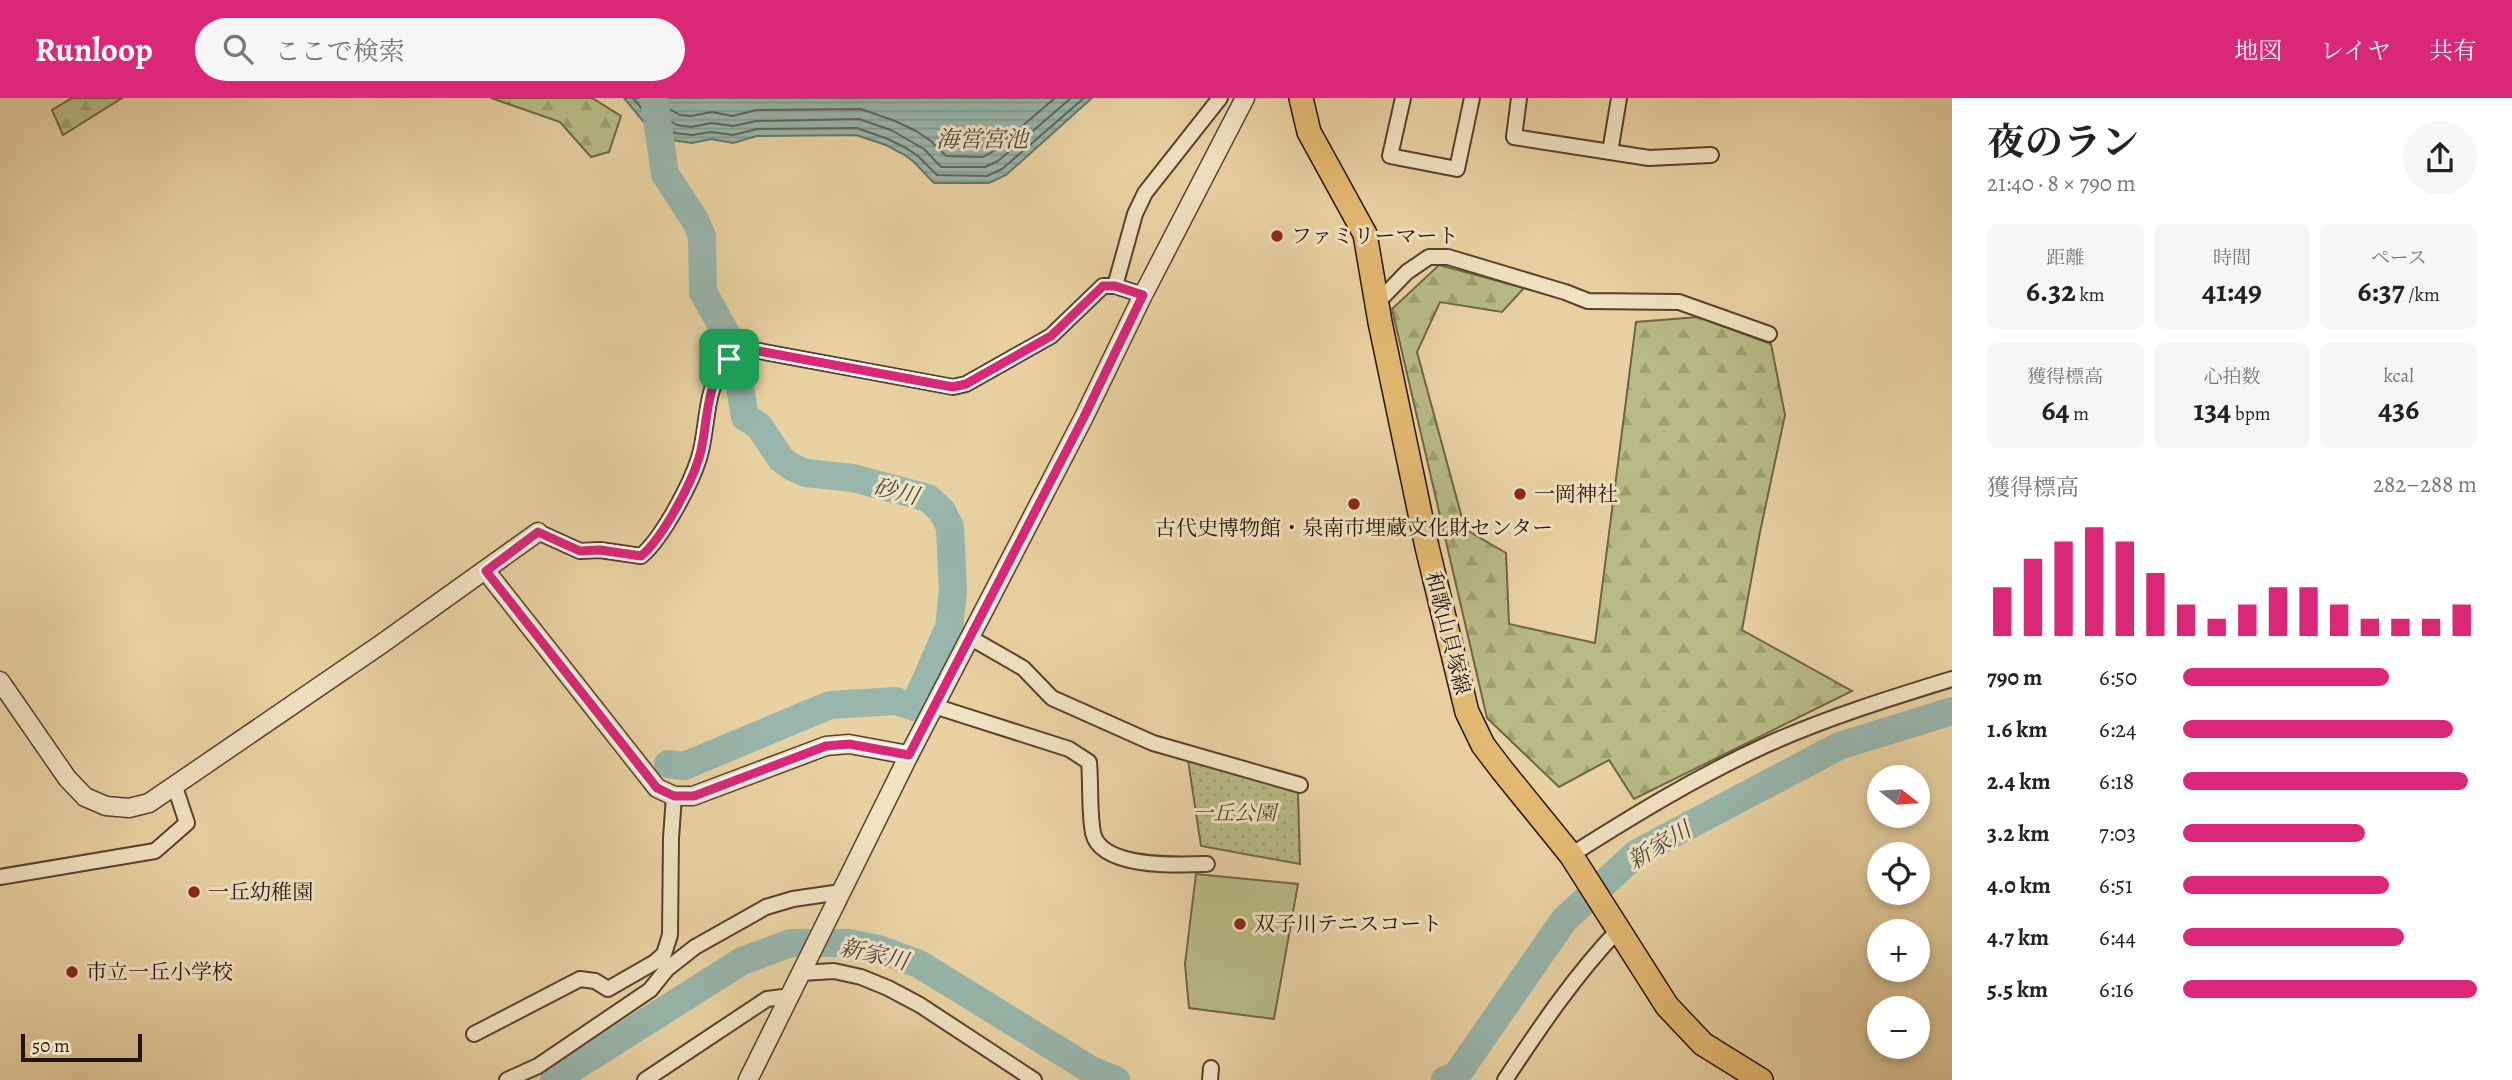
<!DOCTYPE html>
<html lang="ja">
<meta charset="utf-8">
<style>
:root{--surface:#fff;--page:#f6f6f6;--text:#222;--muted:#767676;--accent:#db2777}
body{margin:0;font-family:Alegreya,"Noto Serif JP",serif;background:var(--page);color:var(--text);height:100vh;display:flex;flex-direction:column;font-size:26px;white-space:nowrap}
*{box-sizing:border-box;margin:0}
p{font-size:23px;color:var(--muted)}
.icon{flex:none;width:38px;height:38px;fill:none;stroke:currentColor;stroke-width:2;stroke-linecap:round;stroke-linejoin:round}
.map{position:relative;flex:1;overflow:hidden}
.sheet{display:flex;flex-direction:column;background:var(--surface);width:560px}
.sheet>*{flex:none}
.needle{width:46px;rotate:107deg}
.tools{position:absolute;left:1867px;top:667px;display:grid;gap:14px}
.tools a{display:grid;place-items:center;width:63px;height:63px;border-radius:50%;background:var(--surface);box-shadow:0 4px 10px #0003;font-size:35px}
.scale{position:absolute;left:21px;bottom:18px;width:121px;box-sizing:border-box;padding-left:7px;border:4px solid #271206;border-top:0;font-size:19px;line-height:24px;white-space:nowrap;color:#271206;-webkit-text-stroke:5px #f1e2c3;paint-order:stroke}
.pin{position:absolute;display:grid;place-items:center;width:60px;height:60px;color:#fff;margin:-30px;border-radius:14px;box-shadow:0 4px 10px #0006}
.round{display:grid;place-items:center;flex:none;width:74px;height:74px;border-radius:37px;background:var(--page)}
.summary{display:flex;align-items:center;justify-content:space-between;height:119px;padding:0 35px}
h1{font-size:38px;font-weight:700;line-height:52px}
.metrics{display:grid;grid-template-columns:repeat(3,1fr);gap:10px;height:119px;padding:7px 35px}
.metrics div{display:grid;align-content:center;border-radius:10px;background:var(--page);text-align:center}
.metrics b{font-size:30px;font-weight:700}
.metrics small{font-size:19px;font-weight:400}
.metrics p{font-size:19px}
.chart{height:196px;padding:14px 35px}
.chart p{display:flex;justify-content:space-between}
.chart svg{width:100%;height:126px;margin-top:7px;stroke:var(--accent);stroke-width:6}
ul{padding:0 35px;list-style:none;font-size:23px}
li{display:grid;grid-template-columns:112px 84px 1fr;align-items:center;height:52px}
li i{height:18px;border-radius:9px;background:var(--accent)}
header{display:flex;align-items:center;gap:42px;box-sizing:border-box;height:98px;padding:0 35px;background:var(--accent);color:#fff}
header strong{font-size:33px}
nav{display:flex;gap:38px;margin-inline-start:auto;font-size:24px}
.search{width:490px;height:63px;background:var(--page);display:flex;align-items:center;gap:18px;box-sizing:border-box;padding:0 24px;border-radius:38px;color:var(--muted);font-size:26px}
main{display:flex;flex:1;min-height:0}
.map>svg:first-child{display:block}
.grass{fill:#b8bb84;stroke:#706645;stroke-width:2}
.forest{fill:url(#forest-firs);stroke:#706645;stroke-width:2}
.park{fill:url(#park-dots);stroke:#706645;stroke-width:2}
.water{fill:url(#water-rules);stroke:#6b746a;stroke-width:2}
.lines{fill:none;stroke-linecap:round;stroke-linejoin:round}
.shore{stroke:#606459;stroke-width:2}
.river{stroke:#98b6ac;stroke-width:28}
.minor-casing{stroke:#58422d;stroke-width:18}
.tertiary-casing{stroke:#58422d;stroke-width:21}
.primary-casing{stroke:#271206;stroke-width:26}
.minor{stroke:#f1e2c3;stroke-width:14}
.tertiary{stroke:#f1e2c3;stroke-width:18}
.primary{stroke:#e4b971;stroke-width:23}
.route-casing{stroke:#fff;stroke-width:14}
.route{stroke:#db2777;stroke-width:9}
.poi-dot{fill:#8f2418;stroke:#f1e2c3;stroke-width:2.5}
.labels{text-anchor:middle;stroke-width:6;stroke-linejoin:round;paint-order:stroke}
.poi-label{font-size:21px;fill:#271206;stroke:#f1e2c3;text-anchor:start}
.street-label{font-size:21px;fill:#271206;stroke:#f1e2c3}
.park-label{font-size:21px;font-style:italic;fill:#52452c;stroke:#f1e2c3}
.water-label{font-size:23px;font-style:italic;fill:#4f4b40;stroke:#f1e2c3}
</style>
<header>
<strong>Runloop</strong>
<div class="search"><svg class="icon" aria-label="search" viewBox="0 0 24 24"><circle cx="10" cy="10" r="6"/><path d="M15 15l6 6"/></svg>ここで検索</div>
<nav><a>地図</a><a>レイヤ</a><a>共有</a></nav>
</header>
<main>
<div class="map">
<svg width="1952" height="982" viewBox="0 0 1952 982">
<defs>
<pattern id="forest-firs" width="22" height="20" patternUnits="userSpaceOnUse" patternTransform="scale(1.75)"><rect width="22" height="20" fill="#b8bb84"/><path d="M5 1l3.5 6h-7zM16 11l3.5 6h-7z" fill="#9ea070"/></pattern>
<pattern id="park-dots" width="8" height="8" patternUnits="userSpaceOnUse" patternTransform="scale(1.75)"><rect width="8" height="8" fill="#b8bb84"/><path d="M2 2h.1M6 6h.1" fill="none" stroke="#9ea070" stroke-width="1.8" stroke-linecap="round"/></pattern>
<pattern id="water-rules" width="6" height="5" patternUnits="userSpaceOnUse" patternTransform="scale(1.75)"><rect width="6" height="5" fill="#98b6ac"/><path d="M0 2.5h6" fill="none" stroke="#839b92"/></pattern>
</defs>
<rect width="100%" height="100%" fill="#e9d2a2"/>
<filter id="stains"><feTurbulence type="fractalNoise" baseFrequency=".00286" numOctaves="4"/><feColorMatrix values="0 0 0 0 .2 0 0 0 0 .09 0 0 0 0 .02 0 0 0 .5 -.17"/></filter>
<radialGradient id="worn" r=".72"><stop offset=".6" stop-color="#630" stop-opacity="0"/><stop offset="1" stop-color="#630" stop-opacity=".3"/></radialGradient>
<path class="grass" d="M1196,776L1298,786L1274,921L1189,910L1185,866Z"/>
<g class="forest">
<path d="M72,0H122L63,37L52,12Z"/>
<path d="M491,0H592L621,18L609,54L591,59L560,24Z"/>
<path d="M1439,167L1524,190L1502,214L1440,204L1417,254L1465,431L1506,455L1509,526L1595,545L1636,224L1698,219L1771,246L1785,317L1760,434L1742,532L1852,593L1634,701L1609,662L1559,689L1487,620L1392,211Z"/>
</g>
<path class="park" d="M1188,662L1298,694L1300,766L1201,748Z"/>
<path class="water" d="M624,0H1092L1006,77L989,85H934L913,63L903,56L886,47L856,37L757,38L733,45L711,41L692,45L672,42L648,29Z"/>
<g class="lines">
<g class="shore">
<path d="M633,0L653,24L675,35L692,37L711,34L733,37L757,31L857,30L888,41L906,50L918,58L937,77L987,78L1002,71L1084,0"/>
<path d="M645,0L659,17L677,27L691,29L712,25L733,28L757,23L859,21L891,32L910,43L924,51L941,69H985L998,63L1071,0"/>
<path d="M658,0L666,9L680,17L691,18L712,14L732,18L757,12L861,11L895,23L916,33L931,43L946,58L983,59L992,54L1055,0"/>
</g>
<g class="river">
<path d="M654,0L665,76L695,122L702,138L703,194L733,248L745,319L759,328L781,361L792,369L806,375L853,380L928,400L942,413L950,429L953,493L949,529L914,609L896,603L830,607L684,668L668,666"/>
<path d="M554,982L742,863L791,845H849L878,851L919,866L1091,972L1116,982"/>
<path d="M1445,982L1456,978L1564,822L1637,755L1839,648L1952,613"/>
</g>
<defs>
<g id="minor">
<path d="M1403,0L1390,58L1457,71L1472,0"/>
<path d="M1519,0L1514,39L1649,60L1711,57"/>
<path d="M1610,54L1619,0"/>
<path d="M1115,188L1135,116L1145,95L1220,0"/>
<path d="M1377,205L1407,174L1429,159H1448L1565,194L1588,203L1679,204L1769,236"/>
<path d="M538,434L580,453L600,452L641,458C662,441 691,386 699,360C709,328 703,288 729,262C734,257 742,254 748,251L953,289L966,286L1051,238L1103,188H1115L1143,197"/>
<path d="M969,539L1023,570L1052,600L1153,645L1300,687"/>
<path d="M934,608L1069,651L1089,664C1091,687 1089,713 1093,735C1101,771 1179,767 1207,766"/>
<path d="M1571,757C1634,717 1698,678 1766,647C1826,620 1890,600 1952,581"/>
<path d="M0,779L155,753L187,725L175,689"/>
<path d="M802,875L834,873L861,879L888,890L920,907L1034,982"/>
<path d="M474,936L580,881L595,883L608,891L655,864L664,856L670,837L671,740L674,698"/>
<path d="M507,982L538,968L650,892L667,871L695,849L766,809L793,801L841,794"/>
<path d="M645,982L767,901L791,898"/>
<path d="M1210,982L1211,970"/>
<path d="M1505,982C1540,929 1575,877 1619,831"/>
</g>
<g id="tertiary">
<path d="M486,473L657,690L674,698H693L826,648L849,646L909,657"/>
<path d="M0,583L67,680L85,699L106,708L129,710L149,705L380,547L538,434"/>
<path d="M748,982L909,657L1084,319L1143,197L1245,0"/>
</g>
<path id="primary" d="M1301,0L1309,34L1365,136L1380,224L1427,449L1467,614L1483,647L1502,672L1571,757L1667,908L1703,946L1761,982"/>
</defs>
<use href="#minor" class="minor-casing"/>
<use href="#tertiary" class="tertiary-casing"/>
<use href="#primary" class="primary-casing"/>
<use href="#minor" class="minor"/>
<use href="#tertiary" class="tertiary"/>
<use href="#primary" class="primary"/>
</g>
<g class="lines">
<defs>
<path id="route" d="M1103,188H1115L1143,197L1084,319L909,657L849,646L826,648L694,698H674L657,690L486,473L538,434L580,453L600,452L641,458C662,441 691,386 699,360C709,328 703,288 729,262C734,257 742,254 748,251L953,289L966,286L1051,238Z"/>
</defs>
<use href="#route" class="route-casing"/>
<use href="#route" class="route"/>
</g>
<g class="poi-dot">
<circle cx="1277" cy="138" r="7"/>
<circle cx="1520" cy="396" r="7"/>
<circle cx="1354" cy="406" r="7"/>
<circle cx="194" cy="794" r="7"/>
<circle cx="1240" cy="826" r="7"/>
<circle cx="72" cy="874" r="7"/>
</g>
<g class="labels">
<g class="poi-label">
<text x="1291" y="145">ファミリーマート</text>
<text x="1534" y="403">一岡神社</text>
<text x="1354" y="437" text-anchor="middle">古代史博物館・泉南市埋蔵文化財センター</text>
<text x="208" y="801">一丘幼稚園</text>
<text x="1254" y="833">双子川テニスコート</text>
<text x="86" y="881">市立一丘小学校</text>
</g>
<g class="street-label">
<text transform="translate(1448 535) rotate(76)" y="7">和歌山貝塚線</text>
</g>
<g class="park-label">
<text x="1234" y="722">一丘公園</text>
</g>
<g class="water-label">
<text x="982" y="49">海営宮池</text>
<text transform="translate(896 393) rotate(14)" y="8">砂川</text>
<text transform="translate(1659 747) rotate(-31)" y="8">新家川</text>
<text transform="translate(874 856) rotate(13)" y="8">新家川</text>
</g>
</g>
<rect width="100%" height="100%" filter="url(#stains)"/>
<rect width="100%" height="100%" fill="url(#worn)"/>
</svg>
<div class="tools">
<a><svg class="needle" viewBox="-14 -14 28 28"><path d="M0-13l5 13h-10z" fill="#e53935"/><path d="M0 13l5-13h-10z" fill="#767676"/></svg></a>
<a><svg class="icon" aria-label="locate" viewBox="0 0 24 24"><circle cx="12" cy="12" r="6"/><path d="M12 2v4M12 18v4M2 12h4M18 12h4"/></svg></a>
<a>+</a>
<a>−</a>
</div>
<div class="scale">50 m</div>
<div class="pin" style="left:729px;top:261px;background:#1e9e55"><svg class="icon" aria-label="arrive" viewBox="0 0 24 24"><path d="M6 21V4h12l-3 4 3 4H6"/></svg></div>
</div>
<section class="sheet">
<div class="summary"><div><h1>夜のラン</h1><p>21:40 · 8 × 790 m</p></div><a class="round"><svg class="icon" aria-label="share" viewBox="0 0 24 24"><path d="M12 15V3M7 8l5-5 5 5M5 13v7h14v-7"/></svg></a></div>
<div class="metrics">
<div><p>距離</p><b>6.32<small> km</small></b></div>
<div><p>時間</p><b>41:49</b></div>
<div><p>ペース</p><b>6:37<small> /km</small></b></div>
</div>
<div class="metrics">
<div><p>獲得標高</p><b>64<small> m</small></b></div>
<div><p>心拍数</p><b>134<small> bpm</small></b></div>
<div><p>kcal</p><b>436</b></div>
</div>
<div class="chart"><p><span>獲得標高</span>282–288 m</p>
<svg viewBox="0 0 160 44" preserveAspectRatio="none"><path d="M5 44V27M15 44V17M25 44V11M35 44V6M45 44V11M55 44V22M65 44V33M75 44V38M85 44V33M95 44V27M105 44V27M115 44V33M125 44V38M135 44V38M145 44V38M155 44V33"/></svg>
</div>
<ul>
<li><b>790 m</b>6:50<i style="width:70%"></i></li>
<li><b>1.6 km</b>6:24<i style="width:92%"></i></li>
<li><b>2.4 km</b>6:18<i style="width:97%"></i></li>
<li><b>3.2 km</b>7:03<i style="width:62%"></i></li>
<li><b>4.0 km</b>6:51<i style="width:70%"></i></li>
<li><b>4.7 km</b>6:44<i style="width:75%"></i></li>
<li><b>5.5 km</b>6:16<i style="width:100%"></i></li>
</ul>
</section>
</main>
